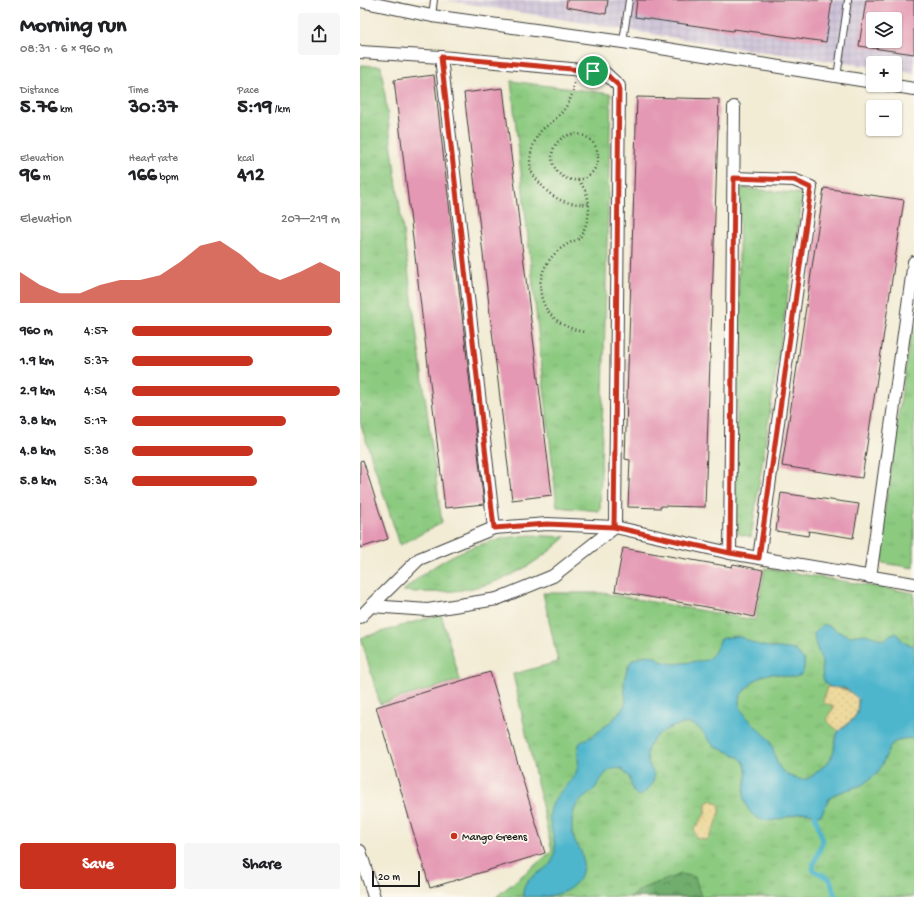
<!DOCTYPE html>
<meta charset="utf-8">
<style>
:root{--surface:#fff;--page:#f6f6f6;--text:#202124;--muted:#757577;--accent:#c8321e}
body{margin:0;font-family:"Gochi Hand",sans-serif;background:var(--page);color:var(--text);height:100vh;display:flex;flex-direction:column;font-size:15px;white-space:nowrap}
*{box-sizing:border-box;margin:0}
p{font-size:13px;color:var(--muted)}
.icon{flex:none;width:22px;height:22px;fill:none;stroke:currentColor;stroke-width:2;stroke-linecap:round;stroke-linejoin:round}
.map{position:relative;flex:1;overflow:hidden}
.panel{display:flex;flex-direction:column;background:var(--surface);width:360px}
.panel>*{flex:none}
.buttons{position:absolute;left:506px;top:12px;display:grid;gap:8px}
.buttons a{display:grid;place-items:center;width:36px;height:36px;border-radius:4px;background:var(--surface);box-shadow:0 1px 3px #0004;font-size:20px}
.scale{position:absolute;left:12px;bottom:10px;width:48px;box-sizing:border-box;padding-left:4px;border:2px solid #1c1c1c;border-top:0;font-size:11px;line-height:14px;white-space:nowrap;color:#1c1c1c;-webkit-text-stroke:3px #fbf7ec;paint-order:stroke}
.pin{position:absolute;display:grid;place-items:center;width:34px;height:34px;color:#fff;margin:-17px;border:2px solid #fff;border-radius:50%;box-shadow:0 1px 4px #0007}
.round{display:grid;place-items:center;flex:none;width:42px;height:42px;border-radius:4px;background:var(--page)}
.summary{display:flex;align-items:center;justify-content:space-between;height:68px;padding:0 20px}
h1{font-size:22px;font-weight:800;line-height:30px}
.figures{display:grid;grid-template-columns:repeat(3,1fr);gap:6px;height:68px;padding:4px 20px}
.figures div{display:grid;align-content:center}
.figures b{font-size:20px;font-weight:800}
.figures small{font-size:11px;font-weight:400}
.figures p{font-size:11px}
.chart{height:112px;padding:8px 20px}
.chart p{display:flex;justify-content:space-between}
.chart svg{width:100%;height:72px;margin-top:4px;fill:var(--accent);opacity:.7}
.cta{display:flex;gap:8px;margin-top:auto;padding:8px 20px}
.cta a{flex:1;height:46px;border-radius:4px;background:var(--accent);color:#fff;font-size:16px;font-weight:800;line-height:46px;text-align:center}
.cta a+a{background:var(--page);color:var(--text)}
ul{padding:0 20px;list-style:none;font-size:13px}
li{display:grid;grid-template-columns:64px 48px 1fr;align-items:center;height:30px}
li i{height:10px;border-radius:5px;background:var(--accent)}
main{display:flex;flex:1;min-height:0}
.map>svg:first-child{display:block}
.industrial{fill:url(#industrial-grid);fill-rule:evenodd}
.grass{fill:url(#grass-tufts);stroke:#54734e}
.forest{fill:url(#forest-crowns);stroke:#466545}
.sand{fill:url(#sand-dots);stroke:#857b5d}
.pitch{fill:#8cca80;stroke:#54734e}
.water{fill:#4db5cc;stroke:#346874}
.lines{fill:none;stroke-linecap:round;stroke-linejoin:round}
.stream{stroke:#4db5cc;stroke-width:5}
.building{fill:#e498b3;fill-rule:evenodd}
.lane-casing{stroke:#3c3b38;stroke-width:8}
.street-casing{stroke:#3c3b38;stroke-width:14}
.path{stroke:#3c3b38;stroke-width:2.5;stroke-dasharray:1 3;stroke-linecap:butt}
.lane{stroke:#fff;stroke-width:6}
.street{stroke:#fff;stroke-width:12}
.route-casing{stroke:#fff;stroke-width:8}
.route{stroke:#c8321e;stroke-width:5}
.poi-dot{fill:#c8321e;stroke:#fbf7ec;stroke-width:1.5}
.labels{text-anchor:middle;stroke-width:3.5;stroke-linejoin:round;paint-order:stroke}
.poi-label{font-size:11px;fill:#1c1c1c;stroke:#fbf7ec;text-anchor:start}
</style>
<main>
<section class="panel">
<div class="summary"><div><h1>Morning run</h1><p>08:31 · 6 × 960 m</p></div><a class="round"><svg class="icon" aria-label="share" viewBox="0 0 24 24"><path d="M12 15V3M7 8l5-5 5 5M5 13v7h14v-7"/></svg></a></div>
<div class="figures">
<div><p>Distance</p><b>5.76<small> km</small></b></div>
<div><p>Time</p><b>30:37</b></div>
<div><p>Pace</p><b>5:19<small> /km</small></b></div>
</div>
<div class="figures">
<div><p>Elevation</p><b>96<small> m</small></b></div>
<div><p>Heart rate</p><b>166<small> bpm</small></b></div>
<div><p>kcal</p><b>412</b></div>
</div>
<div class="chart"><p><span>Elevation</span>207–219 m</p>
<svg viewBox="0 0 160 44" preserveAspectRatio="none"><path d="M0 44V25L10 33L20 38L30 38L40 33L50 30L60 30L70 27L80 19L90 9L100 6L110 14L120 25L130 30L140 25L150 19L160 25V44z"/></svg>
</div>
<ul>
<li><b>960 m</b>4:57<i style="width:96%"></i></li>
<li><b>1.9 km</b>5:37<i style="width:58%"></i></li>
<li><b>2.9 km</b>4:54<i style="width:100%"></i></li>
<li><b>3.8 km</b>5:17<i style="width:74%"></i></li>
<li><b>4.8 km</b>5:38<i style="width:58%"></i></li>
<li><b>5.8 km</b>5:34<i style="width:60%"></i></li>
</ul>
<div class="cta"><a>Save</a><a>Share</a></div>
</section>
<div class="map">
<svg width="554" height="897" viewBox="0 0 554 897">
<defs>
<pattern id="industrial-grid" width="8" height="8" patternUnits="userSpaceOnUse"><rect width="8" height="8" fill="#cabfd7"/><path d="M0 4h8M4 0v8" fill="none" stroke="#ada4b8"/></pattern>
<pattern id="grass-tufts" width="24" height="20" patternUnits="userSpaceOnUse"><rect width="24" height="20" fill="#8cca80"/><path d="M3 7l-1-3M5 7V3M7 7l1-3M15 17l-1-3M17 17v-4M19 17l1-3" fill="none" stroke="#78ad6e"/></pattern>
<pattern id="forest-crowns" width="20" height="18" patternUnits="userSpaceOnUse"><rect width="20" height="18" fill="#71ae6e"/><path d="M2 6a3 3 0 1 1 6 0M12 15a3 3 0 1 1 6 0" fill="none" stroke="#5c8d5a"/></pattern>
<pattern id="sand-dots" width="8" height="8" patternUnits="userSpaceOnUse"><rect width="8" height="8" fill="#eeda9e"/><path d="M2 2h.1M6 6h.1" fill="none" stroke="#ccba88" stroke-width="1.8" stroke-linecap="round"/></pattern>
</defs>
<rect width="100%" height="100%" fill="#fbf7ec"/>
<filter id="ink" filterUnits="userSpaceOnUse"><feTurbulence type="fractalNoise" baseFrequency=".025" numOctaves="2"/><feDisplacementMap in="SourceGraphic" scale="8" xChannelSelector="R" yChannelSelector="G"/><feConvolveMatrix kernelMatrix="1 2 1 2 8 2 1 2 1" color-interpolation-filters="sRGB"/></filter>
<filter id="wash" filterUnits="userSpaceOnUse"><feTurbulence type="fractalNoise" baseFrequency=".012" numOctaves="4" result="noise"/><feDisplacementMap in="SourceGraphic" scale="16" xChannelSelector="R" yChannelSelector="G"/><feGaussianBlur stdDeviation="0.9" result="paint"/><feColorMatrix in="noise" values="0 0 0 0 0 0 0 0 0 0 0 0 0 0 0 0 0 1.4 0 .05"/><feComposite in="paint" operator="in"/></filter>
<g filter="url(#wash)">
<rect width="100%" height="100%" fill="#f2ecd5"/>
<path class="industrial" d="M84,0H554V73L535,70V63H513V67L378,48ZM513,19H535V41H513Z"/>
<g class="grass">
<path d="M0,65L21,66L82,523L40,545L0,422Z"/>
<path d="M151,81L251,94L240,511L197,507Z"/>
<path d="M380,188L443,194L391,537L375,533Z"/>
<path d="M554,308V568L517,562Z"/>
<path d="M170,535L206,537C157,582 109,597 43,591C81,556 119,539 170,535Z"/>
<path d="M405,568L554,593V897H136L192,851L153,674L198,662L183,593H242L395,620Z"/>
</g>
<path class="forest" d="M321,874L335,877L341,897H270L283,888Z"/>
<g class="sand">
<path d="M467,687C480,687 489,689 498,699C498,703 498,709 497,712C494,721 484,724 479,731C468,722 463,721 473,709L472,705L466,704L463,701Z"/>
<path d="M352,800L360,805C361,815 353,832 347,840L336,838L334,829L346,813V803Z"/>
</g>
<path class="pitch" d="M81,614L100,680L20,704L1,638Z"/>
<path class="water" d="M463,624L471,627L479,632L491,636L505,634L524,640L531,634L536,633C543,640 543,645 554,645V738L542,739L533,743L530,747L518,773L502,785L475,794L469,799L461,815C454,816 449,811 441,813C426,816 406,828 392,814C388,810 385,804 384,798C383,787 389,777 385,765C379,752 366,753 355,746C346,740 343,727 331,724C325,723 318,725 313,727C298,732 283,745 288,762C289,767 294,771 294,776C295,784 285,794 278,796L273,791L269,777L262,769C249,766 244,775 238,784C232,795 217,799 214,811C211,820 211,831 215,841C217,845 221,850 222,854C224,860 223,869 221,875C210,897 187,897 163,897C161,873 190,874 194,856C198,842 188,827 190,813C192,793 211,786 217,770C220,763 216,749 220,743C222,740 229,738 233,736C242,729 261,715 265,704C267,699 264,692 264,686C264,677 267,668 272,660L286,655L294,656L303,662L315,664L347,660L354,653L361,639C386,632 383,642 403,646C414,648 424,648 435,650L444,660C447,689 422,671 408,674C400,676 394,681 388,687C384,691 379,696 379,702C380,714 399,729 407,737C416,747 413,764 424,772C430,777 441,782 449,778C453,776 456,772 459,770C465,765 470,762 473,754C475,748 474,740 477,734C482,725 495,722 497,712C498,708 498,703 498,699C494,695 489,690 484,688C480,687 475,688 471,687C459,683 464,668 461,659C458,649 454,644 454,633Z"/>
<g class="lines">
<path class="stream" d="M455,816L463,841L454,863L453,870L470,879L475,897"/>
</g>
<g id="blocks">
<g class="building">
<path d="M207,0H248L246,14L206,7Z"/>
<path d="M277,0H472L466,42L374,29L373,31L275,17Z"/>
<path d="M506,0H554V54L499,46ZM513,19H535V41H513Z"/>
<path d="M74,75L124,504L85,508L34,80Z"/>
<path d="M143,88L192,495L152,500L104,93Z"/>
<path d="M277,97L359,99L345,507L301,506V508L268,507L270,460L265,459Z"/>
<path d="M464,188L544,200L502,478L422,466Z"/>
<path d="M3,460L28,539L0,548V461Z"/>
<path d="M421,493L499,504L493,538L449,531L448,536L416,531Z"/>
<path d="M263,548L372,567L373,564L403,570L394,617L364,610L255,591Z"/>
<path d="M130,672L185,853L70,888L16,707Z"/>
</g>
</g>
</g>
<g filter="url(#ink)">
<use href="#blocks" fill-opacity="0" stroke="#3c3b38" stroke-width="1"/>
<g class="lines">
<defs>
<g id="lane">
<path d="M72,16L74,0"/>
<path d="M263,42L269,0"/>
<path d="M477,77L488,0"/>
</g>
<g id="street">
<path d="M0,1L72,16L263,42L513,82"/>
<path d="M0,52L81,57L233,71L245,73L259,86L255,527L193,576L137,599L68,610L11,606"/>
<path d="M81,57L134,528"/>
<path d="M529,85L554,89"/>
<path d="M374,178L434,180L451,187L399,558"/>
<path d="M370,553L374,107"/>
<path d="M510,577L554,262"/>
<path d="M0,617L59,559L134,528L187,524L255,527L370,553L554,584"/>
<path d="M0,851L14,897"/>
</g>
</defs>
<use href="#lane" class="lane-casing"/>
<use href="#street" class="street-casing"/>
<g class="path">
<path d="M214,83C213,98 205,111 194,120C190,125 184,127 180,132C173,142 168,158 171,170C173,176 179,182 183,187C196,202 212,205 230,204"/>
<circle cx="215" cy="157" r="23"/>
<path d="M218,180C234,198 231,219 219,239C167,257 166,321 224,332"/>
</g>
<use href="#lane" class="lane"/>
<use href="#street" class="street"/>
</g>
</g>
<g class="lines" filter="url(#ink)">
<defs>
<path id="route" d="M233,71L245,73L259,86L254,527L370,553L399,558L451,188L434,180L374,178L370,553L254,527L187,524L134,528L81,57L233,71"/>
</defs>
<use href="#route" class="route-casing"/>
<use href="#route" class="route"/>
</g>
<circle class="poi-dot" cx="94" cy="836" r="4"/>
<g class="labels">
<g class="poi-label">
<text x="102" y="840">Mango Greens</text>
</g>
</g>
</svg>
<div class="buttons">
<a><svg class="icon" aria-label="layers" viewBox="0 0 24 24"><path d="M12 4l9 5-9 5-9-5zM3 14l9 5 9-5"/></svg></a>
<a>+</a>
<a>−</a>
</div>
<div class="scale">20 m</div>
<div class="pin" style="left:233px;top:71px;background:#1e9e55"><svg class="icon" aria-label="arrive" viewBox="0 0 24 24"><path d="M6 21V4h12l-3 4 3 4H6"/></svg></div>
</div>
</main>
